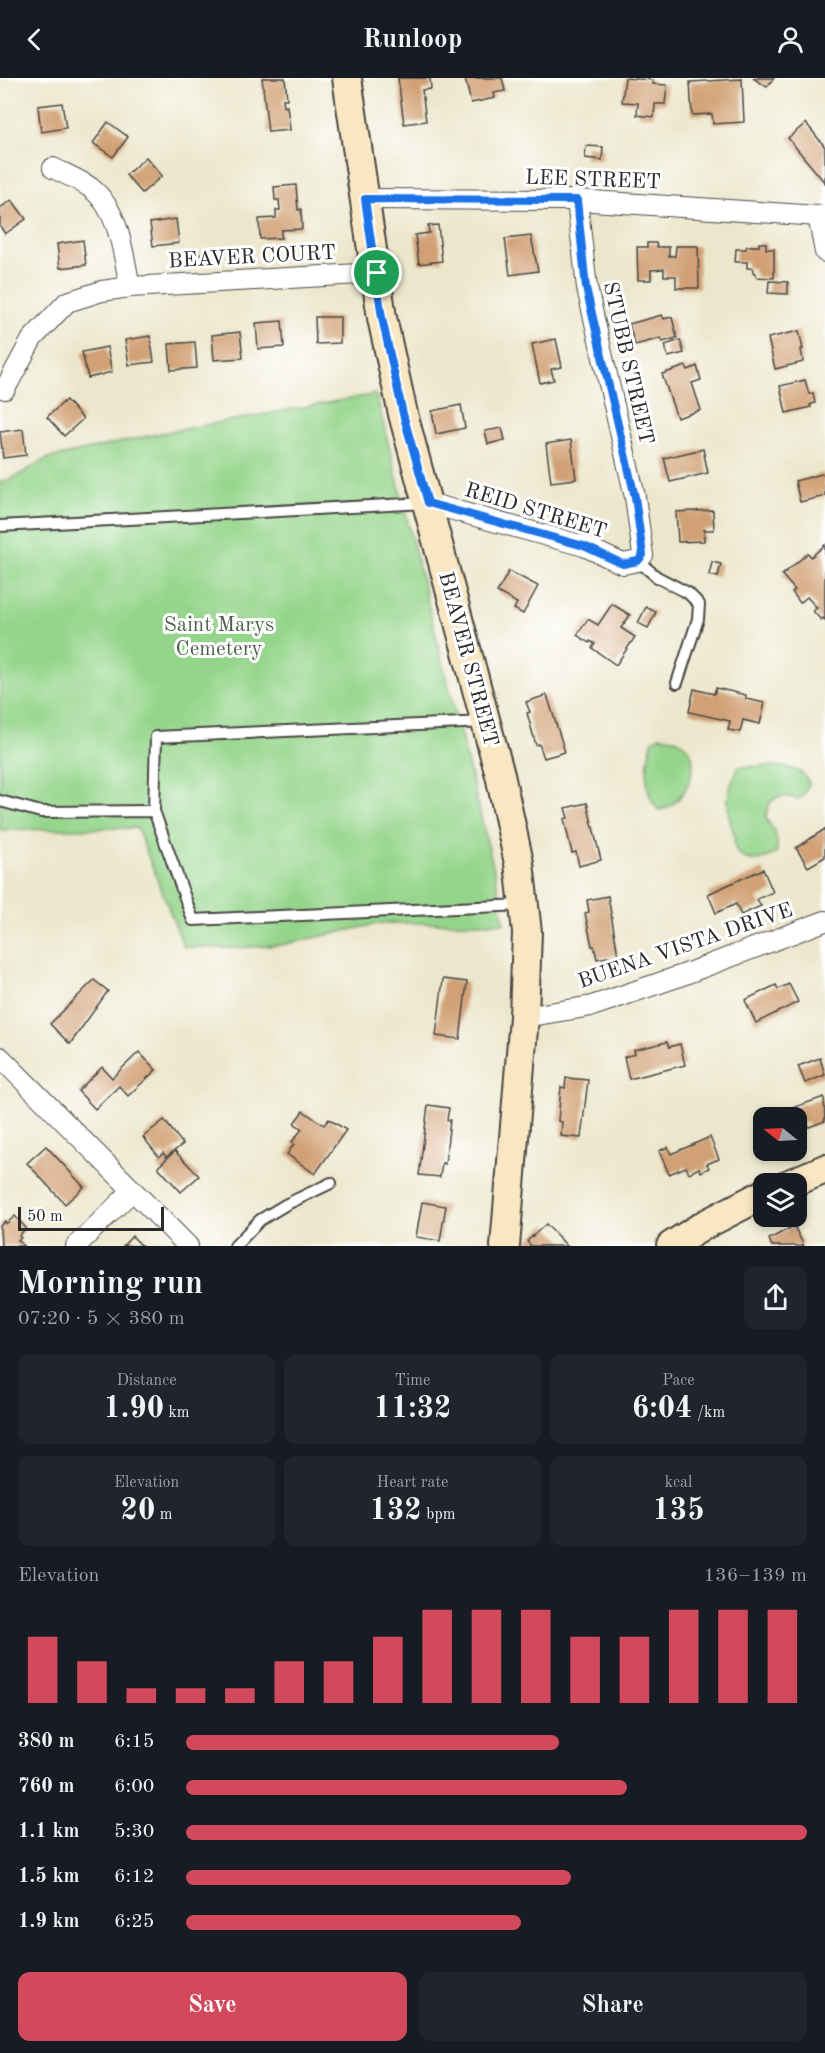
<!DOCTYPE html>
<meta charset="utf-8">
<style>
:root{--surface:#171b24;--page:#20242c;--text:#f1f3f6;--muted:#9ea1a6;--accent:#d1495b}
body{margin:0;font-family:"Old Standard TT",serif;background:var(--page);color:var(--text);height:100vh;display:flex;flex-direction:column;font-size:22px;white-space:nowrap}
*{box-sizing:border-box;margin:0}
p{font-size:20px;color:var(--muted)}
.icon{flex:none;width:33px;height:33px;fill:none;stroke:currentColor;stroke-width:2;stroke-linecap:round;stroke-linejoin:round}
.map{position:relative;height:1168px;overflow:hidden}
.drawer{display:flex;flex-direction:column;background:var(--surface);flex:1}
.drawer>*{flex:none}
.needle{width:39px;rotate:288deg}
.buttons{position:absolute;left:753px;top:1029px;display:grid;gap:12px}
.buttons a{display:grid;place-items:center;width:54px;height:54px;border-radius:12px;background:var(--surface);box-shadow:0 3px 9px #0003;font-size:30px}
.scale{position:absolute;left:18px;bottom:15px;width:146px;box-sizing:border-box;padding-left:6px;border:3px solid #2b2b2b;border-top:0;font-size:16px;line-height:21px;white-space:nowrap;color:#2b2b2b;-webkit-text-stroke:4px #fff;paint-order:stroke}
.pin{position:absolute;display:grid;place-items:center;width:51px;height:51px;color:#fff;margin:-26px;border:3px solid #fff;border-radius:50%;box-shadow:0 2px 6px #0007}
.round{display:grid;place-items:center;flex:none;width:63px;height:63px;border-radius:12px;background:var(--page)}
.head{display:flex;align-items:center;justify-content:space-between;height:102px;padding:0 18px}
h1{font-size:33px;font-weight:600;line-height:45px}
.stats{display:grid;grid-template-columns:repeat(3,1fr);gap:9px;height:102px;padding:6px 18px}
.stats div{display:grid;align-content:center;border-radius:12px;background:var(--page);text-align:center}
.stats b{font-size:30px;font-weight:600}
.stats small{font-size:16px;font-weight:400}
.stats p{font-size:16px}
.chart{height:168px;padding:12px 18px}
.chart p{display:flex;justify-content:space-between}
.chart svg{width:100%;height:108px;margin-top:6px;stroke:var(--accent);stroke-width:6}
.primary-button{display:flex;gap:12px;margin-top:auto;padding:12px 18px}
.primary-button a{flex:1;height:69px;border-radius:12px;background:var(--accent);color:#fff;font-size:24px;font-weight:600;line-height:69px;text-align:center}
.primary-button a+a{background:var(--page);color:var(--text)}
ul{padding:0 18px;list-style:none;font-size:20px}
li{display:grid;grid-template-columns:96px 72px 1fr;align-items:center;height:45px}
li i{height:15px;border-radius:8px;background:var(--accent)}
header{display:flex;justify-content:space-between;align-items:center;height:78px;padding:0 18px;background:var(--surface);font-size:27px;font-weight:600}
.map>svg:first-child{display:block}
.green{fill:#95d58b;stroke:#60805b;stroke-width:1.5}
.building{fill:#d1a074}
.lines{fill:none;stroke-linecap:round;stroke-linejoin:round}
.lane-casing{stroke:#484743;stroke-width:14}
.street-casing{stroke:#484743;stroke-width:22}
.secondary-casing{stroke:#484743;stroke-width:32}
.lane{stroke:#fff;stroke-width:10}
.street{stroke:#fff;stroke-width:20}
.secondary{stroke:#f9e7c3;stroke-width:28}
.route-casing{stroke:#fff;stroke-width:12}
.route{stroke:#1a73e8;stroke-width:8}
.labels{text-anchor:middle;stroke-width:6;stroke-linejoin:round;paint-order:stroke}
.street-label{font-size:21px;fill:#2b2b2b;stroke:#fff}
.park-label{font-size:21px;fill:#4b5e48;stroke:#fff}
</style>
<header><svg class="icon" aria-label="back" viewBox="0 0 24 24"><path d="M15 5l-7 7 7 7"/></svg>Runloop<svg class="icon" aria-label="person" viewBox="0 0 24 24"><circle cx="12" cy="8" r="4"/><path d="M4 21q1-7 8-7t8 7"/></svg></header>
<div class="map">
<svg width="825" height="1168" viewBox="0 0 825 1168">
<rect width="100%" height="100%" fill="#fff"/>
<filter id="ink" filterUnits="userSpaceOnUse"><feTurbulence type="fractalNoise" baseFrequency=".0167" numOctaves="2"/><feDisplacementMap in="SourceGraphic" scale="12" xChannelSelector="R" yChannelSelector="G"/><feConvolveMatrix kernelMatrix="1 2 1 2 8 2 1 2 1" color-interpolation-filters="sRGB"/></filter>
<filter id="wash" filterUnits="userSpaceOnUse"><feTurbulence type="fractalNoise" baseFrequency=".008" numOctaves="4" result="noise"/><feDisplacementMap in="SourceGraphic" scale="24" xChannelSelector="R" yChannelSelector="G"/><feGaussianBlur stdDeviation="1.35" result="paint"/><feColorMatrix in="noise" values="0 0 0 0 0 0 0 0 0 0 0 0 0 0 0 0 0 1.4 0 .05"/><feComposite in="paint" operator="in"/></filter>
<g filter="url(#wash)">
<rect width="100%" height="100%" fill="#ece7cc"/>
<g class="green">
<path d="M376,316L496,800L504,845H381L281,867L233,870L184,869L137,750L0,752V403L10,402L46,381L162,355Z"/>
<path d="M659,658C720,661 685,732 658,732C642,713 646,685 653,662Z"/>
<path d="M765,688C783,689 802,687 809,706L803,718L797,721C779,715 767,719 766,740C774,753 780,759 776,775C764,782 742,788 735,770C734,766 735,761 734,756C730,744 727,733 728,720C729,709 734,698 739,689Z"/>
</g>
<g id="blocks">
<g class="building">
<path d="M262,0H285L287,21H283L284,29L287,28L290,52L268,54Z"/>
<path d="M398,0H430L431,11L422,12L426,43L404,46Z"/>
<path d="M465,0H502L505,13L494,15L495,20L471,25Z"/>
<path d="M625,0L653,2V6L667,7L665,26H655L654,39L637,37L638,25L622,24Z"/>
<path d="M753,0H774L767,9Z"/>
<path d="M742,1L744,44L713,46L712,36L692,37L690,4Z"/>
<path d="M62,25L66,50L41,54L38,28Z"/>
<path d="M108,44L128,59L113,79L93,65Z"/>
<path d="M806,45L825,69V105L788,60Z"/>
<path d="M586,68L603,69L602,82L585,80Z"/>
<path d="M146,79L162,98L142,115L126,97Z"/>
<path d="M296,107L298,132L301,131L302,151L281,152V160L260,161L259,141L276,140V132H280L279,122H275L274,109Z"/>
<path d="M12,122L26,141L5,156L0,148V130Z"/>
<path d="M176,141L179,165L153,168L150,145Z"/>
<path d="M438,147L442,183L419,186L415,157L429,155L428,148Z"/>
<path d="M531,158L538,193L510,197L505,161Z"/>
<path d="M83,162L86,187L60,190L57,166Z"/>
<path d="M647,165H656L657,169H669V178H675L676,168H698L699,210H676V198H664V191L651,192V202H638L637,169H647Z"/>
<path d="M759,165H766V171H774V200L756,199V195H753V190H747V184H735L736,171H746L747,168H759Z"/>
<path d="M209,174L211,182L197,186L194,178Z"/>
<path d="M769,203L788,204V216L768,215Z"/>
<path d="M662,237L664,241L672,239L677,260L662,264L661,260L635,267L629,246Z"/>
<path d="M315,239H340V265L316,266Z"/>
<path d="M282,243L284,269L258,271L256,245Z"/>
<path d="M799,253L803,271H801L803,284L775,291L768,260Z"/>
<path d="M240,254L243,280L214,282L212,257Z"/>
<path d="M150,258L154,284L129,287L125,262Z"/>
<path d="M556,261L562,289L551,291L554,302L540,305L532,266Z"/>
<path d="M680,262L684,275L668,279L665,267Z"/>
<path d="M195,264L197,290L171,292L169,266Z"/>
<path d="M107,269L112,294L88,300L82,274Z"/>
<path d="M686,288L688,292L697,288L701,302L692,305L701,332L677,340L662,296Z"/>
<path d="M805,302L809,316L813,315L815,325L810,327L811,329L786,335L780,308Z"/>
<path d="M66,322L83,341L64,358L47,339Z"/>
<path d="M461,327L465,350L436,356L432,333Z"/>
<path d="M502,350L505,362L488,366L485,353Z"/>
<path d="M23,351L26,377L3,380L0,354Z"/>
<path d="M571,362L576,401L551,404L546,366Z"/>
<path d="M703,371L708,395L670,404L664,380Z"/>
<path d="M825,395V418L800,424L795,403Z"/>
<path d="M713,432L714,452H704V463L678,464L676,434Z"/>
<path d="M825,467V542L823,540L821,542L813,533L817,530L807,519L800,525L792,514L795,512L782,497L808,475L811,479Z"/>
<path d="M712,484L721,486L718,499L709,497Z"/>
<path d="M509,493L538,508L523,536L514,531L517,525L497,514Z"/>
<path d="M612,526L630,537L621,550L635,559L616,587L592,570L595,566L590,563L589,565L577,557L588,541L598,547Z"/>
<path d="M646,529L656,534L648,550L638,545Z"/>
<path d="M716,610L746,617V621L765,625L760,646L743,642L740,654L728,652L730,643L689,634L694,611L714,616Z"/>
<path d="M547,617L565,674L544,680L539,666L536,667L527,635L530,634L526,624Z"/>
<path d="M587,725L601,782L579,788L576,774L572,775L564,741L568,740L565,730Z"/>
<path d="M825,751V779L808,789L796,770Z"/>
<path d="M763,791L773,814L757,821L761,828L741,837L736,826L716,835L708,816Z"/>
<path d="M608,818L618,877L597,881L594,868H592L585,835L589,834L587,822Z"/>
<path d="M443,901L467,904L460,961L436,958Z"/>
<path d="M94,902L108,913L70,966L50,946Z"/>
<path d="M789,906L798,924L756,945L745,922L776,907L778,911Z"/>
<path d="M667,964L669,969L680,966L685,987L629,1001L624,979L635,976L634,972Z"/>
<path d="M139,974L156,992L128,1018L119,1008L95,1031L78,1013L102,989L112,1000Z"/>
<path d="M820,980L825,997L805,1005L798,988Z"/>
<path d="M566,1000L588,1002L581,1060L561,1058L562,1044L558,1043L561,1009L565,1010Z"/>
<path d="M824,1019L825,1043L809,1049L807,1044L798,1047L792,1030Z"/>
<path d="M428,1027L449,1030L447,1042H450L445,1086L442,1085L440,1099L419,1097Z"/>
<path d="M303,1033L324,1047L329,1041L346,1052L315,1096L287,1076L294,1066L292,1064L302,1051L294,1045Z"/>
<path d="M164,1042L183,1066L166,1079L163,1075L159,1079L143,1059Z"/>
<path d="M710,1059L719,1081L707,1086L709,1090L701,1094L699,1090L689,1095L686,1089L669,1096L659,1073L668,1069L671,1076Z"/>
<path d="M46,1068L84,1109L65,1126L27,1085Z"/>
<path d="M175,1073L199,1098L181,1114L158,1089Z"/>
<path d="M422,1124L446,1128L440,1163L416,1159Z"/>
<path d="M15,1138L26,1150L19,1158L21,1160L18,1162L24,1168H1L0,1148L5,1143L6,1146Z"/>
<path d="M546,1146L567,1168H531L527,1163Z"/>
<path d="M794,1148L804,1168H772L769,1161Z"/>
<path d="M132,1158L142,1168H123Z"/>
</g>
</g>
</g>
<g filter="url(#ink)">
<use href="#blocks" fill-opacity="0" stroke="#484743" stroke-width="1.5"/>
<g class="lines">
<defs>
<g id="lane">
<path d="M0,448L425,425"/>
<path d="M638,483L657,499L688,515L699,526L698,541L677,605"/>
<path d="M0,723L41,734L154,733L193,842L524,827"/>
<path d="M154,733L156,659L485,644"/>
<path d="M235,1168L260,1142L285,1127L331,1105"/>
</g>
<g id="street">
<path d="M53,90C65,96 80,102 91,110C120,133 123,176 130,209"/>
<path d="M365,121L577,122L818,138"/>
<path d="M825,137L818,138L825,174"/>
<path d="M5,311L32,261L67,224L102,213L130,209L377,195"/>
<path d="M428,425L584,468L623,486L638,483L643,477L635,419L587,210L577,122"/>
<path d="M524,939L592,928L680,898L825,843"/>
<path d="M0,979L188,1168"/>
<path d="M76,1168L132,1113"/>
</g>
<g id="secondary">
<path d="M347,0L382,240L403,336L500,697L519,785L527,854L524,939L505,1168"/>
<path d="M789,1106L825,1091"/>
<path d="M671,1168L704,1147L764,1116"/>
</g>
</defs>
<use href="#lane" class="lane-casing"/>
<use href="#street" class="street-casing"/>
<use href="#secondary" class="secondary-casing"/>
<use href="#lane" class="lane"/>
<use href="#street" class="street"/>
<use href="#secondary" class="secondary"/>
</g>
</g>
<g class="lines" filter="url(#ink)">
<defs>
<path id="route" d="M365,121L577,122L586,210L635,419L643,477L638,483L623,486L584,468L428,425L403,336L382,240Z"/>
</defs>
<use href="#route" class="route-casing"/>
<use href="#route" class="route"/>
</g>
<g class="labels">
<g class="street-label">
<text transform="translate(593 101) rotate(2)" y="7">LEE STREET</text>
<text transform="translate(252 178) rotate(-3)" y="7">BEAVER COURT</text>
<text transform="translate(629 285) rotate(77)" y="7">STUBB STREET</text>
<text transform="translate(536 432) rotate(17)" y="7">REID STREET</text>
<text transform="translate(469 581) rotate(75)" y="7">BEAVER STREET</text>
<text transform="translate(685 867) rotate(-19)" y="7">BUENA VISTA DRIVE</text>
</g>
<g class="park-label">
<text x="219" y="553">Saint Marys<tspan x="219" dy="24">Cemetery</tspan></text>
</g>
</g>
</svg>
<div class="buttons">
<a><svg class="needle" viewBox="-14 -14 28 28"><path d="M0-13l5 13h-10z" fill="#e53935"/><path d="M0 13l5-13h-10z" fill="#9ea1a6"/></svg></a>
<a><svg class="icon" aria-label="layers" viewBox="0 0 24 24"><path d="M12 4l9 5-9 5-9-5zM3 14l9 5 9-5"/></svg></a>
</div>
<div class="scale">50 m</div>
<div class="pin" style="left:377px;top:195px;background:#1e9e55"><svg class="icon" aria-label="arrive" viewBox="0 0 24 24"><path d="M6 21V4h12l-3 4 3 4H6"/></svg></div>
</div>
<section class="drawer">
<div class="head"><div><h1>Morning run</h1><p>07:20 · 5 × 380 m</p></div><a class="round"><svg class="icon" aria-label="share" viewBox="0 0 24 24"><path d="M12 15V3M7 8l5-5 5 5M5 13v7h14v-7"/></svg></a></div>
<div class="stats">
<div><p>Distance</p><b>1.90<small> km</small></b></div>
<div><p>Time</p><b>11:32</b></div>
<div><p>Pace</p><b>6:04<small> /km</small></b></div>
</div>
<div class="stats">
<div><p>Elevation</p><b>20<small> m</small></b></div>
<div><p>Heart rate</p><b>132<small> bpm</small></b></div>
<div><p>kcal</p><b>135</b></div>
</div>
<div class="chart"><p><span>Elevation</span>136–139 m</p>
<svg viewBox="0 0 160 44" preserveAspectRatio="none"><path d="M5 44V17M15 44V27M25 44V38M35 44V38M45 44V38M55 44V27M65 44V27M75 44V17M85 44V6M95 44V6M105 44V6M115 44V17M125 44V17M135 44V6M145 44V6M155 44V6"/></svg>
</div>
<ul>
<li><b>380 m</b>6:15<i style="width:60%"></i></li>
<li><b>760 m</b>6:00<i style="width:71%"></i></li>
<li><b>1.1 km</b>5:30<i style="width:100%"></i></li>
<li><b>1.5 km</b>6:12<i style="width:62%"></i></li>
<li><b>1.9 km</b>6:25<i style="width:54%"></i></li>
</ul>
<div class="primary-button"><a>Save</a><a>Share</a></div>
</section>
